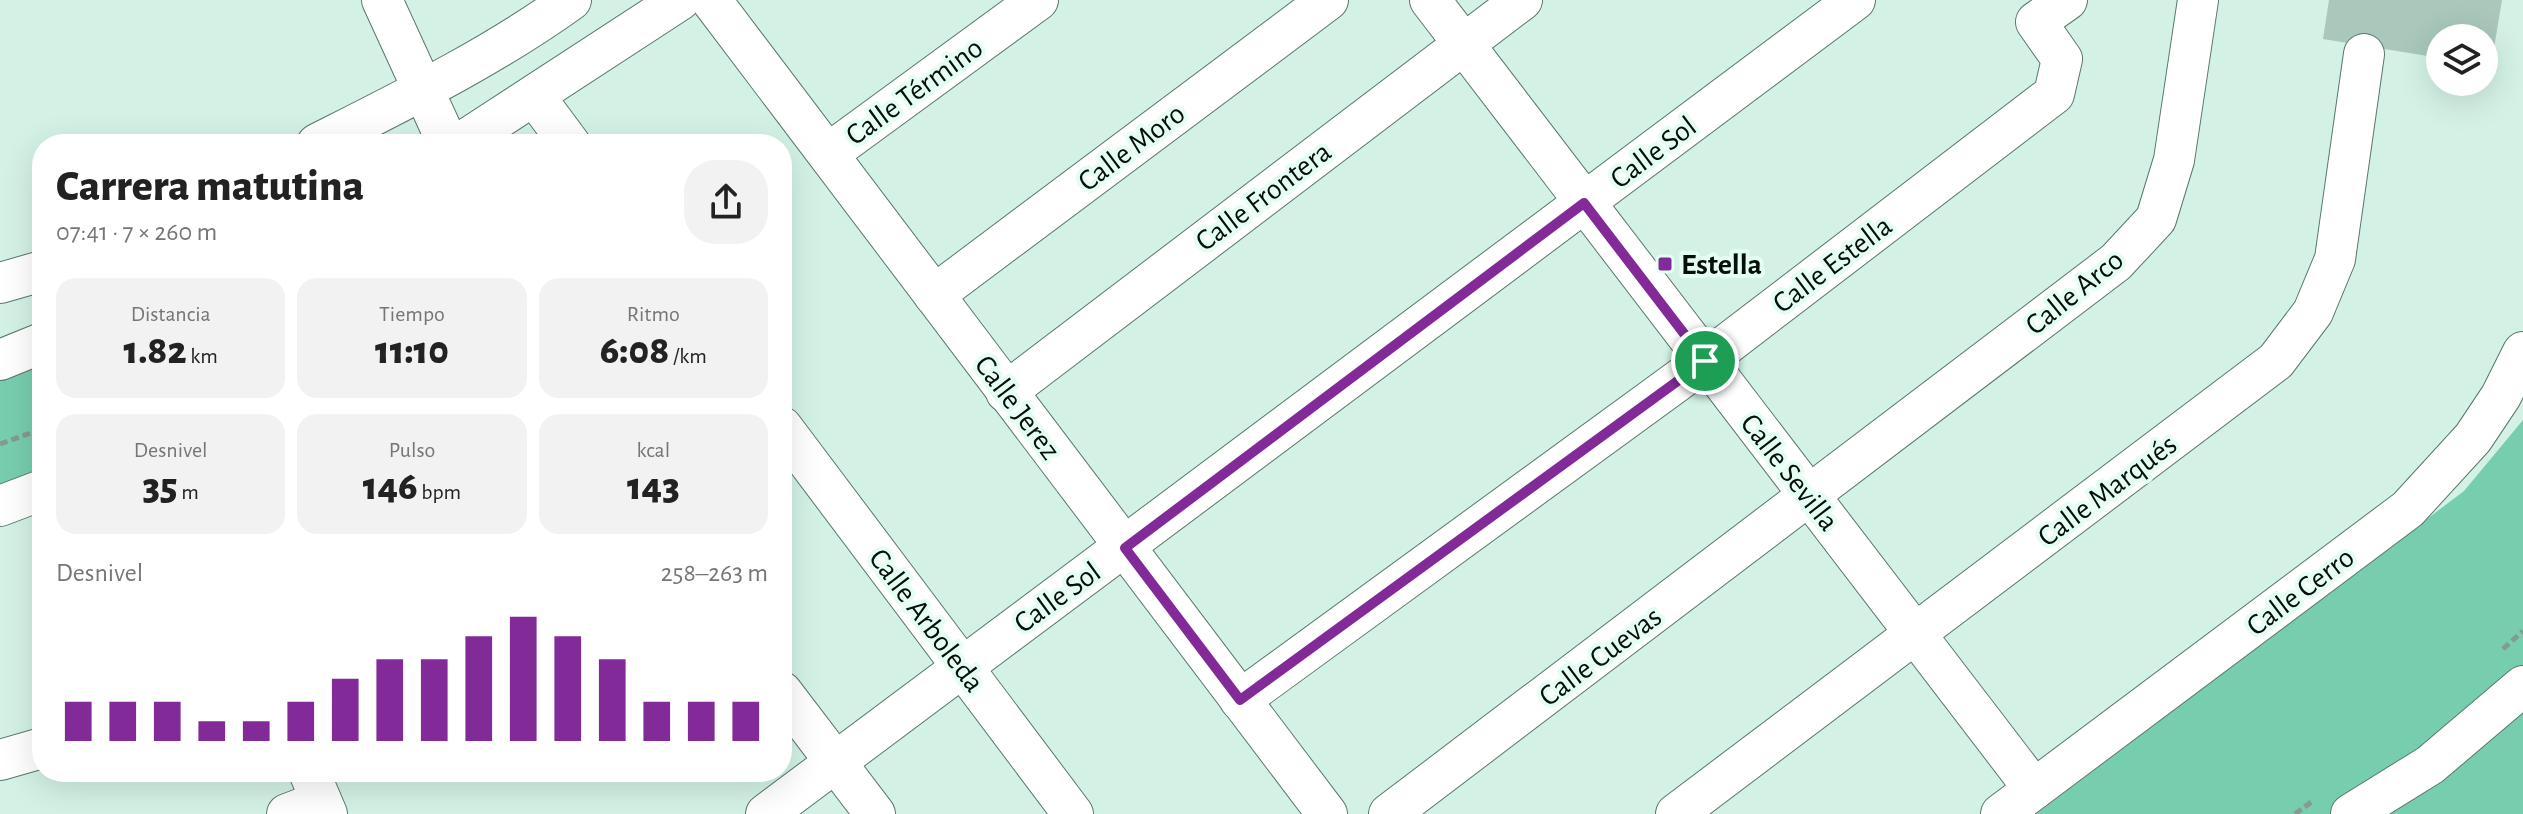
<!DOCTYPE html>
<html lang="es">
<meta charset="utf-8">
<style>
:root{--surface:#fff;--page:#f2f2f2;--text:#222;--muted:#767676;--accent:#822b98}
body{margin:0;font-family:"Alegreya Sans",sans-serif;background:var(--page);color:var(--text);height:100vh;display:flex;flex-direction:column;font-size:30px;white-space:nowrap}
*{box-sizing:border-box;margin:0}
p{font-size:26px;color:var(--muted)}
.icon{flex:none;width:44px;height:44px;fill:none;stroke:currentColor;stroke-width:2;stroke-linecap:round;stroke-linejoin:round}
.map{position:relative;flex:1;overflow:hidden}
.panel{position:absolute;left:32px;top:134px;width:760px;height:648px;display:flex;flex-direction:column;background:var(--surface);border-radius:32px;box-shadow:0 8px 32px #0002}
.panel>*{flex:none}
.fabs{position:absolute;left:2426px;top:24px;display:grid;gap:16px}
.fabs a{display:grid;place-items:center;width:72px;height:72px;border-radius:50%;background:var(--surface);box-shadow:0 8px 32px #0002;font-size:40px}
.pin{position:absolute;display:grid;place-items:center;width:68px;height:68px;color:#fff;margin:-34px;border:4px solid #fff;border-radius:50%;box-shadow:0 2px 8px #0007}
.round{display:grid;place-items:center;flex:none;width:84px;height:84px;border-radius:32px;background:var(--page)}
.headline{display:flex;align-items:center;justify-content:space-between;height:136px;padding:0 24px}
h1{font-size:44px;font-weight:800;line-height:60px}
.stats{display:grid;grid-template-columns:repeat(3,1fr);gap:12px;height:136px;padding:8px 24px}
.stats div{display:grid;align-content:center;border-radius:20px;background:var(--page);text-align:center}
.stats b{font-size:40px;font-weight:800}
.stats small{font-size:22px;font-weight:400}
.stats p{font-size:22px}
.chart{height:224px;padding:16px 24px}
.chart p{display:flex;justify-content:space-between}
.chart svg{width:100%;height:144px;margin-top:8px;stroke:var(--accent);stroke-width:6}
.map>svg:first-child{display:block}
.green{fill:#77ceae}
.building{fill:#a9c7bb}
.lines{fill:none;stroke-linecap:round;stroke-linejoin:round}
.minor-casing{stroke:#5a776b;stroke-width:42}
.path{stroke:#849b91;stroke-width:5;stroke-dasharray:8 4;stroke-linecap:butt}
.minor{stroke:#fff;stroke-width:40}
.route-casing{stroke:#fff;stroke-width:16}
.route{stroke:#822b98;stroke-width:10}
.poi-dot{fill:#822b98;stroke:#e4fef3;stroke-width:3}
.labels{text-anchor:middle;stroke-width:8;stroke-linejoin:round;paint-order:stroke}
.street-label{font-size:30px;fill:#040e0a;stroke:#e4fef3}
.poi-label{font-size:30px;font-weight:bold;fill:#040e0a;stroke:#e4fef3;text-anchor:start}
</style>
<div class="map">
<svg width="2523" height="814" viewBox="0 0 2523 814">
<rect width="100%" height="100%" fill="#d3f2e5"/>
<g class="green">
<path d="M42,343V490L0,506V360Z"/>
<path d="M2523,420V814H2036L2464,491Z"/>
</g>
<path class="building" d="M2329,0H2502L2491,66L2484,65V38H2440V58L2323,39Z"/>
<g class="lines">
<defs>
<g id="minor">
<path d="M382,0L448,144"/>
<path d="M711,0L1327,814"/>
<path d="M1430,0L2034,789"/>
<path d="M535,97L570,144"/>
<path d="M317,144C404,100 492,57 571,0"/>
<path d="M459,144L680,0"/>
<path d="M829,153L1038,0"/>
<path d="M0,283L42,271"/>
<path d="M934,295L1328,0"/>
<path d="M0,360L42,343"/>
<path d="M1006,392L1522,0"/>
<path d="M782,427L1073,814"/>
<path d="M0,506L42,490"/>
<path d="M782,692L875,814"/>
<path d="M1240,700L1705,361L2054,94L2062,59L2036,22L2067,0"/>
<path d="M0,760L42,748"/>
<path d="M309,772L327,814"/>
<path d="M287,814L321,801"/>
<path d="M766,814L1855,0"/>
<path d="M1389,814L2116,262L2156,219L2174,160L2198,0"/>
<path d="M1676,814L2276,361L2313,312L2335,259L2364,54"/>
<path d="M2001,814L2408,509L2473,438L2501,396L2523,352"/>
<path d="M2351,814L2430,765L2523,686"/>
</g>
</defs>
<use href="#minor" class="minor-casing"/>
<g class="path">
<path d="M0,444L42,429"/>
<path d="M2503,649L2523,631"/>
<path d="M2295,814L2314,800"/>
</g>
<use href="#minor" class="minor"/>
</g>
<g class="lines">
<defs>
<path id="route" d="M1584,203L1705,361L1240,700L1125,548Z"/>
</defs>
<use href="#route" class="route-casing"/>
<use href="#route" class="route"/>
</g>
<rect class="poi-dot" x="1657" y="256" width="16" height="16" rx="4"/>
<g class="labels">
<g class="street-label">
<text transform="translate(914 91) rotate(-36)" y="10">Calle Término</text>
<text transform="translate(1131 147) rotate(-37)" y="10">Calle Moro</text>
<text transform="translate(1653 152) rotate(-37)" y="10">Calle Sol</text>
<text transform="translate(1263 196) rotate(-37)" y="10">Calle Frontera</text>
<text transform="translate(1832 264) rotate(-37)" y="10">Calle Estella</text>
<text transform="translate(2074 292) rotate(-39)" y="10">Calle Arco</text>
<text transform="translate(1018 407) rotate(53)" y="10">Calle Jerez</text>
<text transform="translate(1790 472) rotate(52)" y="10">Calle Sevilla</text>
<text transform="translate(2107 490) rotate(-37)" y="10">Calle Marqués</text>
<text transform="translate(2300 591) rotate(-37)" y="10">Calle Cerro</text>
<text transform="translate(1057 597) rotate(-36)" y="10">Calle Sol</text>
<text transform="translate(927 620) rotate(53)" y="10">Calle Arboleda</text>
<text transform="translate(1600 656) rotate(-37)" y="10">Calle Cuevas</text>
</g>
<g class="poi-label">
<text x="1681" y="274">Estella</text>
</g>
</g>
</svg>
<div class="fabs">
<a><svg class="icon" aria-label="layers" viewBox="0 0 24 24"><path d="M12 4l9 5-9 5-9-5zM3 14l9 5 9-5"/></svg></a>
</div>
<div class="pin" style="left:1705px;top:361px;background:#1e9e55"><svg class="icon" aria-label="arrive" viewBox="0 0 24 24"><path d="M6 21V4h12l-3 4 3 4H6"/></svg></div>
<section class="panel">
<div class="headline"><div><h1>Carrera matutina</h1><p>07:41 · 7 × 260 m</p></div><a class="round"><svg class="icon" aria-label="share" viewBox="0 0 24 24"><path d="M12 15V3M7 8l5-5 5 5M5 13v7h14v-7"/></svg></a></div>
<div class="stats">
<div><p>Distancia</p><b>1.82<small> km</small></b></div>
<div><p>Tiempo</p><b>11:10</b></div>
<div><p>Ritmo</p><b>6:08<small> /km</small></b></div>
</div>
<div class="stats">
<div><p>Desnivel</p><b>35<small> m</small></b></div>
<div><p>Pulso</p><b>146<small> bpm</small></b></div>
<div><p>kcal</p><b>143</b></div>
</div>
<div class="chart"><p><span>Desnivel</span>258–263 m</p>
<svg viewBox="0 0 160 44" preserveAspectRatio="none"><path d="M5 44V32M15 44V32M25 44V32M35 44V38M45 44V38M55 44V32M65 44V25M75 44V19M85 44V19M95 44V12M105 44V6M115 44V12M125 44V19M135 44V32M145 44V32M155 44V32"/></svg>
</div>
</section>
</div>
